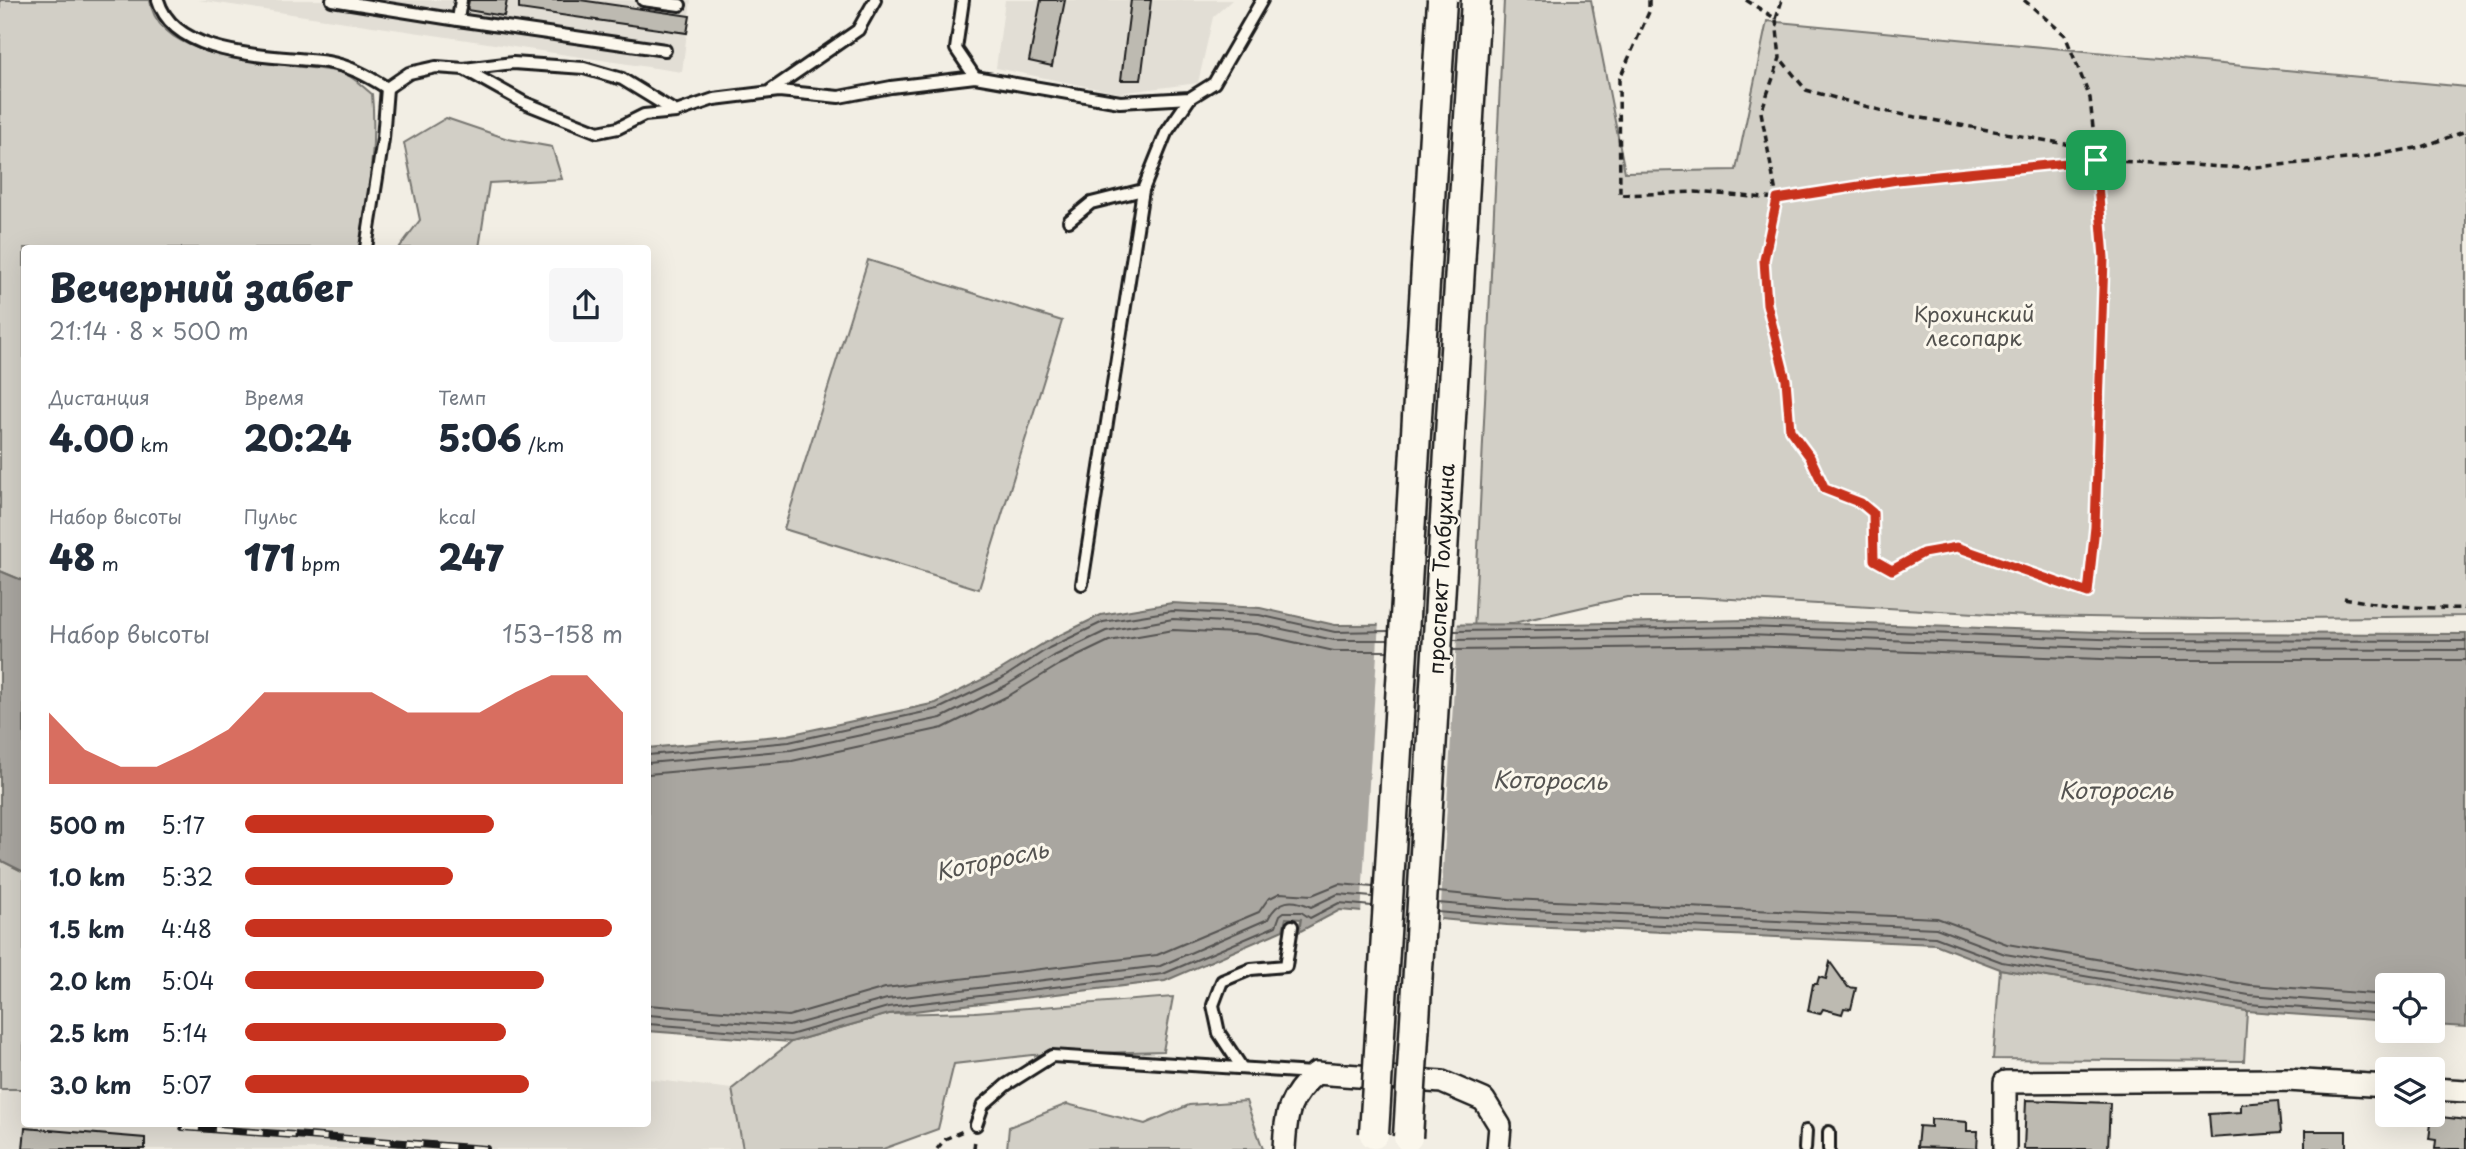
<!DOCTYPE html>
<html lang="ru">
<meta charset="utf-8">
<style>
:root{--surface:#fff;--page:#f6f6f7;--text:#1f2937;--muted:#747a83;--accent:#c8321e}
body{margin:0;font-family:"Playpen Sans",sans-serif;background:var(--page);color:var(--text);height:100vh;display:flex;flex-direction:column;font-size:26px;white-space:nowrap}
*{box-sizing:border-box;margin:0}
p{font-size:23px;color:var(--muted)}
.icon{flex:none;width:38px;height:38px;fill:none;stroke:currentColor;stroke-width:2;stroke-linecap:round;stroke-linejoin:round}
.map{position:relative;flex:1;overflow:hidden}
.sheet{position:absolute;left:21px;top:245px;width:630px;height:882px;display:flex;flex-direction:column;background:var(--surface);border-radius:7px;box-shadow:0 7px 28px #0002}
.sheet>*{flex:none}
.buttons{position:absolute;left:2375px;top:973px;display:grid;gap:14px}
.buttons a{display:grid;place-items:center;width:70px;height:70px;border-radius:7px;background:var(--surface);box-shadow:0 7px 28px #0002;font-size:35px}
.pin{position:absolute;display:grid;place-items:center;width:60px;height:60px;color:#fff;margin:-30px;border-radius:14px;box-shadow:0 4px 10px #0006}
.round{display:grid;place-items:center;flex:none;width:74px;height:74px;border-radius:7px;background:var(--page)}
.headline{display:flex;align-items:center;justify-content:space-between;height:119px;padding:0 28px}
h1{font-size:38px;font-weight:800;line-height:52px}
.stats{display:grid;grid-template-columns:repeat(3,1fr);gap:10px;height:119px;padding:7px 28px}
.stats div{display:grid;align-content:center}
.stats b{font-size:35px;font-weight:800}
.stats small{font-size:19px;font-weight:400}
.stats p{font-size:19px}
.chart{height:196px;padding:14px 28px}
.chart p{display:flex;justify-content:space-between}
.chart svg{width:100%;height:126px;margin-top:7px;fill:var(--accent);opacity:.7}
ul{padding:0 28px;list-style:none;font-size:23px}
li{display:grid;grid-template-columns:112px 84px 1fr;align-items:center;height:52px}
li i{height:18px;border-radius:9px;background:var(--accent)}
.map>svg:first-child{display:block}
.built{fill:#e2ded5}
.green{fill:#d2cfc6;stroke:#777671;stroke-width:2}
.water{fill:#a9a6a0;stroke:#716f6b;stroke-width:2}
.pier{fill:#f2eee4}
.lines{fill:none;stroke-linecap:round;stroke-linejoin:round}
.shore{stroke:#545351;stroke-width:2}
.building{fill:#bdbab1;stroke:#1c1c1c;stroke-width:2}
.lane-casing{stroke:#1c1c1c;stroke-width:16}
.street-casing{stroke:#1c1c1c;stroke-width:26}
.path{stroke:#1c1c1c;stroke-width:3.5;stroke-dasharray:7 5;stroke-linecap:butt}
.lane{stroke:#fbf7ec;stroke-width:10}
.street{stroke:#fbf7ec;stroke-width:21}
.rail-casing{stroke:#1c1c1c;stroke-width:8}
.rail{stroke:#fbf7ec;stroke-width:5;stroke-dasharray:16;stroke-linecap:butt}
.secondary-bridge-casing{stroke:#1c1c1c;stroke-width:33;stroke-linecap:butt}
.secondary-bridge{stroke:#fbf7ec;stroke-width:28}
.route-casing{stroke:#fff;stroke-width:14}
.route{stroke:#c8321e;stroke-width:9}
.labels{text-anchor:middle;stroke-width:6;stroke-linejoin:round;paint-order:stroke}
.park-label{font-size:21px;fill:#53524f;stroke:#fbf7ec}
.street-label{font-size:21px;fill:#1c1c1c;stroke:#fbf7ec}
.water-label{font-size:23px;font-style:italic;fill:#545351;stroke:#fbf7ec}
</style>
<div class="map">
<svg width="2466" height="1149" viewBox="0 0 2466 1149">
<rect width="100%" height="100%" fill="#f2eee4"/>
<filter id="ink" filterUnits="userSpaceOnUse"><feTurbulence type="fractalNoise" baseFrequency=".0143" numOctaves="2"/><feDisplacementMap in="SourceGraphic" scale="14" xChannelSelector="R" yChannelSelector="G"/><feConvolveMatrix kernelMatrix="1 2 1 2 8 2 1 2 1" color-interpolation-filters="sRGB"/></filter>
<g filter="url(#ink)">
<g class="built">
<path d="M198,0H691L682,72Z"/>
<path d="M1005,0H1232L1213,17L1198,83L1119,93L996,68Z"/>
<path d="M648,1079L732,1089L743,1149H0V1089H24V1124H648Z"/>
</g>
<g class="green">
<path d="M0,0H150C157,67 294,62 341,72C352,75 363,87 372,94C377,148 368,195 359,248H24V581L0,571Z"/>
<path d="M1504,0H1591L1625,172L1736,170L1767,21L2466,87V616L2210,619L2027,616L1697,597H1627L1474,632Z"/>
<path d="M446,118L508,139L552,147L562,179L489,183L479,248H399L420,220L404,143Z"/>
<path d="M868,260L1062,321L979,589L784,529Z"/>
<path d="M0,860L24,872V1089H0Z"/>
<path d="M2000,969L2247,1011L2244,1061L1993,1059Z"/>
<path d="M1173,997L1163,1051L1032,1055L954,1064L938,1129L883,1149H743L732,1089L791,1042L889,1014L975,1012Z"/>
<path d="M1246,1101L1263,1149H1007L1009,1127L1067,1104L1145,1124L1189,1105Z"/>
</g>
<g class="water">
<path d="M0,571L24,581V872L0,860Z"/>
<path d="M1172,603L1260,608L1335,625L1565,624L1747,620L2130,633L2466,634V1027L2433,1025L2432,985H2387V1021L2247,1011L2000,969L1935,944L1507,925L1340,910L1299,932L1301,919L1286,918L1283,930L1165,981L889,1014L791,1042L648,1031V748L788,735L936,703L997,672L1046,642L1101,615Z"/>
</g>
<path class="pier" d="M1379,621H1458L1440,922L1361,915Z"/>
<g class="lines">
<g class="shore">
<path d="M1454,631L1747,627L2129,640L2466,641"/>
<path d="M1454,640L1747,635L2129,649L2466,650"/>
<path d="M1453,650L1747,646L2129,660H2466"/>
<path d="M648,755L789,742L938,709L1001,679L1049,648L1103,622L1172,611L1259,615L1335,632L1388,631"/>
<path d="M648,763L791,750L941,718L1005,686L1054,656L1106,631L1173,619L1258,624L1334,640H1388"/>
<path d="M648,774L792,761L943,728L1010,695L1059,665L1109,641L1173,630L1257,634L1334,651H1387"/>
<path d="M1438,892L1508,899L1937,918L2007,944L2250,985L2387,995"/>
<path d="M1438,903L1508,909L1936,928L2005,954L2249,995L2387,1006"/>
<path d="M1437,912L1507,918L1935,937L2002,962L2248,1004L2387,1014"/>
<path d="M648,1005L788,1016L885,988L1157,955L1259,912L1268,899L1280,893L1312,895L1339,884L1373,887"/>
<path d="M648,1015L789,1026L887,999L1160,966L1268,919C1278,899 1292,898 1311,907L1338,894L1372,897"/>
<path d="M648,1024L790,1035L888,1007L1163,974L1276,926L1280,915L1284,912H1301L1310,918L1339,903L1372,906"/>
</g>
</g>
<g class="building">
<path d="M469,0H507L504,16L467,10Z"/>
<path d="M519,0H580L690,16L687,33L519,9Z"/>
<path d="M1041,0H1065L1052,66L1029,61Z"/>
<path d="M1131,0H1151L1141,80H1121Z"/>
<path d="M1830,962L1848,987L1856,988L1851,1009L1844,1008L1842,1014L1823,1009L1820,1014L1808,1011L1813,984H1817L1819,977L1826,979Z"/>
<path d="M2026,1100L2110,1103L2108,1149H2024Z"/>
<path d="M2278,1101L2281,1133L2211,1138L2209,1114L2241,1112V1104Z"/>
<path d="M2432,1116L2466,1120V1149H2435L2436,1140L2429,1139Z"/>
<path d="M1931,1119L1967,1122V1131H1978L1977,1149L1917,1147L1919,1126L1931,1127Z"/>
<path d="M25,1128L145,1138V1149H23Z"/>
<rect x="2305" y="1131" width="41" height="18"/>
</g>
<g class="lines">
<defs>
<g id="lane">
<path d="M158,0C175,60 279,55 327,62C350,66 368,76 387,88L409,73L436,67L464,69L513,63L584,68L622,79L676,112L714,99L779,91L839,97L891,87L975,77L1120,102L1190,98L1214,83L1262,0"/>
<path d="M332,0L458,20L461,0"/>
<path d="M643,0L680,5"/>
<path d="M963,0L956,49L975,77"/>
<path d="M458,20L665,50"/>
<path d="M464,69L525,103L598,132L618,128L644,115L676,112"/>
<path d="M771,90L858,30L875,0"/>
<path d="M1069,221L1091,203L1143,190"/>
<path d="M366,248L383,139L387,88"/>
<path d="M1082,584L1143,190L1166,133L1190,98"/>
<path d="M1242,1068L1219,1033L1213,1005L1222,981L1251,969L1286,966L1292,926"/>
<path d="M976,1125L983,1105L1006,1085L1052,1056L1313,1073"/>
<path d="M1805,1149L1806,1131"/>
<path d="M1829,1149V1132"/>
</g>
<g id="street">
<path d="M2432,1089L2466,1091"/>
<path d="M1284,1149C1286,1113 1288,1098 1316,1073L1442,1082L1484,1100L1500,1126L1498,1149"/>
<path d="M2005,1149V1082L2287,1080L2387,1086"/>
</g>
</defs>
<use href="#lane" class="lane-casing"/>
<use href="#street" class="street-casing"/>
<g class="path">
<path d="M1649,0V12L1619,80L1620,195L1695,192L1777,199L1897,180L2097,160L2244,168L2358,158L2421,147L2466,131"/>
<path d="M1746,0L1776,19L1780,58L1761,112L1777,199L1764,260L1767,304L1786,380L1790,430L1810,457L1825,489L1861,503L1873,513L1874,560L1892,570L1923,553L1957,547L2088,593L2095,527L2103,258L2097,160L2082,147L1883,111L1806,90L1780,58"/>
<path d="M2024,0L2065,35L2090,98L2096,158"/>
<path d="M1776,19L1782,0"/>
<path d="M2344,598C2384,606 2425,609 2466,608"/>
<path d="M937,1149L945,1139L963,1131"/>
<path d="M974,1149L975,1139"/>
</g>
<use href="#lane" class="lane"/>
<use href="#street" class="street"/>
<defs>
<path id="rail" d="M183,1127L486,1149"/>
</defs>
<use href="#rail" class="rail-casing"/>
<use href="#rail" class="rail"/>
<defs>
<g id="secondary-bridge">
<path d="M1374,1134L1442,0"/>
<path d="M1408,1137L1476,0"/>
</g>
</defs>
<use href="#secondary-bridge" class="secondary-bridge-casing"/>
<use href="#secondary-bridge" class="secondary-bridge"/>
</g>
</g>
<g class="lines" filter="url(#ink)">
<defs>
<path id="route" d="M2096,160L2104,258L2095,527L2088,593L1957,547L1923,553L1892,570L1874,560L1873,513L1861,503L1825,489L1810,457L1790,430L1786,380L1767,304L1764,260L1777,199L1897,180Z"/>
</defs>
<use href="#route" class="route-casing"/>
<use href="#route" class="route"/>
</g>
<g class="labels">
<g class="park-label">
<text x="1974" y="322">Крохинский<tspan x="1974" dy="24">лесопарк</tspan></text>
</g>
<g class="street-label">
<text transform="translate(1442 569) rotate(-87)" y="7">проспект Толбухина</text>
</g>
<g class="water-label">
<text transform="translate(1550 781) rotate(1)" y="8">Которосль</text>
<text x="2116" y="799">Которосль</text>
<text transform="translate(992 861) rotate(-12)" y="8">Которосль</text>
</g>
</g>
</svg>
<div class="buttons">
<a><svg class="icon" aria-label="locate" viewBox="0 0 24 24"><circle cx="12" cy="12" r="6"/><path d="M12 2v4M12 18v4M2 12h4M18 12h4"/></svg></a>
<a><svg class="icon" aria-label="layers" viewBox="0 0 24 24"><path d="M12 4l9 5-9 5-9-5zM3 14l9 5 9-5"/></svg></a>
</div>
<div class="pin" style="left:2096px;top:160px;background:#1e9e55"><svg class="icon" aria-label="arrive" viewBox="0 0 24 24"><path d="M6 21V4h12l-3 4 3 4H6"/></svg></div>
<section class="sheet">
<div class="headline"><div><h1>Вечерний забег</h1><p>21:14 · 8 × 500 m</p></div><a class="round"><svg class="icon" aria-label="share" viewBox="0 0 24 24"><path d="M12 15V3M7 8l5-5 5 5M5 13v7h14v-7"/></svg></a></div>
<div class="stats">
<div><p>Дистанция</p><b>4.00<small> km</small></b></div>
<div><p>Время</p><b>20:24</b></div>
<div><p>Темп</p><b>5:06<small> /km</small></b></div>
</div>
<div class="stats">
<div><p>Набор высоты</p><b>48<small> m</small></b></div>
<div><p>Пульс</p><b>171<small> bpm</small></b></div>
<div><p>kcal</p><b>247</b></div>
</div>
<div class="chart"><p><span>Набор высоты</span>153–158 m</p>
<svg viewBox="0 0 160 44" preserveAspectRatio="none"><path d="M0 44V19L10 32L20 38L30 38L40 32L50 25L60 12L70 12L80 12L90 12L100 19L110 19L120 19L130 12L140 6L150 6L160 19V44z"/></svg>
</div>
<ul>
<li><b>500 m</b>5:17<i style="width:66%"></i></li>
<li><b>1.0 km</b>5:32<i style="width:55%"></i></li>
<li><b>1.5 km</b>4:48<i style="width:97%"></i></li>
<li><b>2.0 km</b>5:04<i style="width:79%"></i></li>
<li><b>2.5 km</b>5:14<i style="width:69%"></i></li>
<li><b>3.0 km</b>5:07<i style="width:75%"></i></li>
</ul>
</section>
</div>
